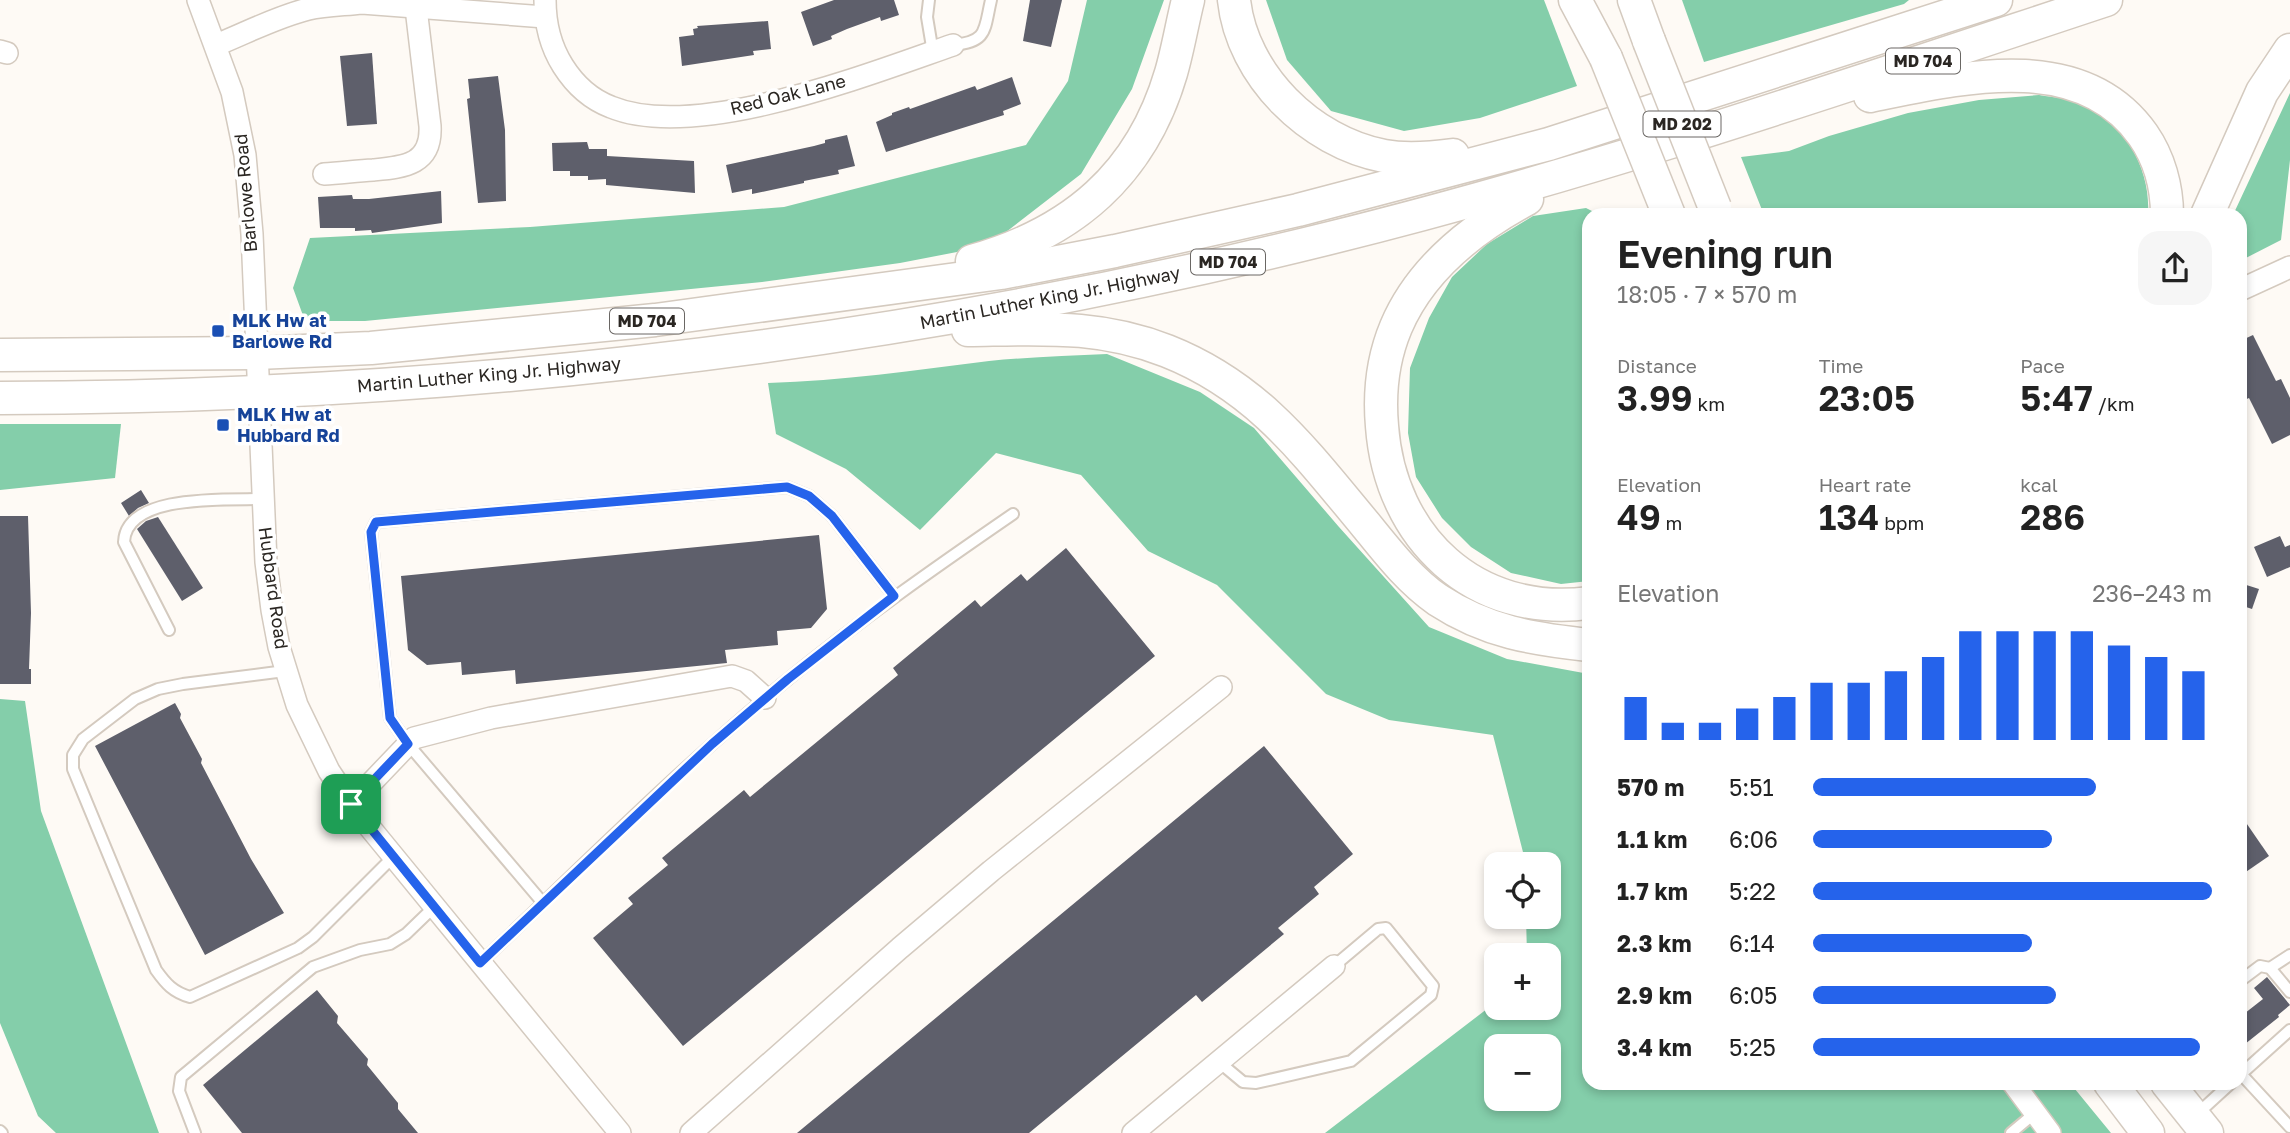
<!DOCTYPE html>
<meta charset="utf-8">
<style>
:root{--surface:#fff;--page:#f6f6f6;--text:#222;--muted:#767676;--accent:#2563eb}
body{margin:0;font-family:"Golos Text",sans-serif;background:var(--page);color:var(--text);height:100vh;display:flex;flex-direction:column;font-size:26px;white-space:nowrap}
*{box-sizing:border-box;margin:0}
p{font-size:23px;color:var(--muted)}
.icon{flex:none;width:38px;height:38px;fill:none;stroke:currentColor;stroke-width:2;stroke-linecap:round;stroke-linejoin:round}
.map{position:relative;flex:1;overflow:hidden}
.details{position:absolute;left:1582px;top:208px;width:665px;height:882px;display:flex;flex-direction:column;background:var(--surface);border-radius:21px;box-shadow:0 4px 10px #0003}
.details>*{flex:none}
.buttons{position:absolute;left:1484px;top:852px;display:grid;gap:14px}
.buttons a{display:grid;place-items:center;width:77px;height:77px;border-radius:14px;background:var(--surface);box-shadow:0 4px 10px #0003;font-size:35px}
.pin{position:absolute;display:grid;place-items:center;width:60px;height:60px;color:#fff;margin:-30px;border-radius:14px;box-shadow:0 4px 10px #0006}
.round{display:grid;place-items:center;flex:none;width:74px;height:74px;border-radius:21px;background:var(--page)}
.headline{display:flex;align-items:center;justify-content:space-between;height:119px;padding:0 35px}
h1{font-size:38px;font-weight:600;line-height:52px}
.stats{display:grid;grid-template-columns:repeat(3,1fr);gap:10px;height:119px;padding:7px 35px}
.stats div{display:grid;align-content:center}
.stats b{font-size:35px;font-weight:600}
.stats small{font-size:19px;font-weight:400}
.stats p{font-size:19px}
.chart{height:196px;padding:14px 35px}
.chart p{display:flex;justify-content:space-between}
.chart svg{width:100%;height:126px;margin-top:7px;stroke:var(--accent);stroke-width:6}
ul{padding:0 35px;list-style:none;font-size:23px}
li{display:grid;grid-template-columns:112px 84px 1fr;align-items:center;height:52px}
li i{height:18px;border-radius:9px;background:var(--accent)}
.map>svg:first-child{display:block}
.forest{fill:#84ceaa;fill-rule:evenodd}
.building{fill:#5e5f6b}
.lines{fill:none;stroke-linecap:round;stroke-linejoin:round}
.service-casing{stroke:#d4cabf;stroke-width:14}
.minor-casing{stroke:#d4cabf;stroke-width:24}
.primary-casing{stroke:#d4cabf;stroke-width:35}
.service{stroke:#fff;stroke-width:10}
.minor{stroke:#fff;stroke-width:21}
.primary{stroke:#fff;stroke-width:32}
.primary-bridge-casing{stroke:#d4cabf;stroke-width:35;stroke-linecap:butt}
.primary-bridge{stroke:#fff;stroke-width:32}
.route-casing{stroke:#fff;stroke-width:14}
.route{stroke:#2563eb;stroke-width:9}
.transit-dot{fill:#1a4fb4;stroke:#fff;stroke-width:2.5}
.labels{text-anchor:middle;stroke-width:7;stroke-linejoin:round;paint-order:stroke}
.shield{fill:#fff;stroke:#6a6764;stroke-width:2}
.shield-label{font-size:16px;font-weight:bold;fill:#2a2622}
.street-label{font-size:18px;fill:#2a2622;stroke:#fff}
.transit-label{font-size:18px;font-weight:bold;fill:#164399;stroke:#fff;text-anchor:start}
</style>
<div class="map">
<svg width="2290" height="1133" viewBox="0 0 2290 1133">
<rect width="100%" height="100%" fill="#fefaf5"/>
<g class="forest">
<path d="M1087,0H1164L1132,89L1081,174L988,246L900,263L762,282L365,321H305L293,288L310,238L530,227L784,207L1026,145L1068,81Z"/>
<path d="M1266,0H1544L1577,86L1480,118L1404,131L1331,111L1287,60Z"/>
<path d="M1682,0H1909L1904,4L1704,62Z"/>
<path d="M2290,93V160L2281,240L2240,261V215H2233Z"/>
<path d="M2039,95C2054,98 2075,98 2088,105C2127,127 2151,171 2148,215H1764L1741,157L1789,151L1829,136L1908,113L1979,100Z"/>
<path d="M1586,208L1600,215H1589V581L1561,584L1511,573L1471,547L1442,518L1416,477L1408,433L1410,368L1429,318L1452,277L1487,244L1533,216Z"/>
<path d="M1107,354L1200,392L1254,428L1339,527L1429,627L1507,659L1589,674V1083H2070L2111,1133H1325L1496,1002V1008H1549V956L1527,955L1526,917H1549V864H1524V856L1493,735L1389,720L1326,694L1217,585L1148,551L1081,475L996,453L920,530L846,469L776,434L768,383C842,381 915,370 989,361C1028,357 1068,356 1107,354ZM1496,1046H1549V1099H1496Z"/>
<path d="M0,424H121L115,478L0,490Z"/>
<path d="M0,699L25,701L41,811L159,1133H56L38,1116L0,1023Z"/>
</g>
<g class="building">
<path d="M834,0H894L899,15L881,21L880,17L847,29L831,36L832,39L813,46L801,12Z"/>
<path d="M1030,0H1062L1051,47L1023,41Z"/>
<path d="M768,21L771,49L753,51L754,55L682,66L679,37L694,35L693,29L698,28L697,26Z"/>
<path d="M372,53L377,124L347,126L340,56Z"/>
<path d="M498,76L505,130L506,201L478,203L467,99L470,98L468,79Z"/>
<path d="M1012,77L1021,104L1003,111L1004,115L886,152L876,122L892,115V113L909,107L910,109L975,86L977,90Z"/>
<path d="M847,135L855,166L838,170L839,174L804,181V183L752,194V189L732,193L726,165L814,146L825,143V140Z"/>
<path d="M587,142L589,149H607V156L694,161L695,193L606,185V179L588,180V176H570V171H553L552,143Z"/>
<path d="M441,191L442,223L372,233L371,230L355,231V228H320L318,197L352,195L353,199H369Z"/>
<path d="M2253,335L2276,381L2281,379L2290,398V435L2272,444L2249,398L2240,402V341Z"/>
<path d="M141,490L149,503L138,508L129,516L121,503Z"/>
<path d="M0,516H28L31,613L29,669H31V684H0Z"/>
<path d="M158,517L203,588L182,601L137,529L146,521Z"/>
<path d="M819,535L827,609L811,628L777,631L778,645L725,650L727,663L516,684L515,670L462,675L461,662L427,665L408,650L401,576Z"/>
<path d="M2280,536L2285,547L2290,545V567L2267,577L2254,547Z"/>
<path d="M1066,548L1155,656L683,1046L593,938L633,904L628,898L668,865L662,858L744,790L750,797L898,675L893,668L975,600L981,607L1021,574L1027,581Z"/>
<path d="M2240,583L2259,589L2252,609L2240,605Z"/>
<path d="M175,703L181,714L180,718L202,759L201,763L251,859L284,913L205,955L95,746Z"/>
<path d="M1264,746L1353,854L1314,887L1319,894L1278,928L1284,934L1202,1002L1196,995L1029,1133H797Z"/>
<path d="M2240,814L2269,856L2240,876Z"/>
<path d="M2267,977L2290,1005L2278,1015L2279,1017L2240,1048V1017L2263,999L2254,988Z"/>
<path d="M317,990L338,1016L337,1023L368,1059L367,1065L398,1103V1109L418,1133H242L203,1085Z"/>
</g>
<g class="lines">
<defs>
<g id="service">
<path d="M929,0L927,17L933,53"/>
<path d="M953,45C988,42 984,30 991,0"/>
<path d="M169,630L124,542C126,493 228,500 263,499"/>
<path d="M285,671L183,684L158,689L135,699L83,739L73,755V769L156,970C166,984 173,992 190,997L298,948L313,937L393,857"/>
<path d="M543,903L408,744L390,718L371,532L376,522L787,487L809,496L832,516L894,596"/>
<path d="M480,963C581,868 679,768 787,680C860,620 936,567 1013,514"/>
<path d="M2270,968L2290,955"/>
<path d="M2240,981L2260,966L2270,968L2290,992"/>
<path d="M1219,1062L1243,1082L1256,1083L1351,1061L1431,995L1433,986L1386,928L1378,929L1334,966"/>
<path d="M2241,1074L2290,1127"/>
<path d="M2240,1075L2290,1030"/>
<path d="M2196,1115L2231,1083"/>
<path d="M0,1131L2,1133"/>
<path d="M195,1133L179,1091L181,1077L313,967L360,950L390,944L406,934L434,907"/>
<path d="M2011,1133L2035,1113"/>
</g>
<g id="minor">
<path d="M198,0L232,92L245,155L252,234L266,562L272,610L279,647L297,705L329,771L353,807L620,1133"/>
<path d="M545,0C545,23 551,47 563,66C575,85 590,99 611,107C696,142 869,74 953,45"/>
<path d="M216,45C246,33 276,17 308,9C325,5 344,5 362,3L545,17"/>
<path d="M0,51L7,53"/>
<path d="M324,174C340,173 357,171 373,170C404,167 432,165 430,126L416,8"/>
<path d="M2240,290L2290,267"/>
<path d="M351,804L414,738L491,718L732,676L746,681L765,698"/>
<path d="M2013,1083L2050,1133"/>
<path d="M691,1133L900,948L991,871L1221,687"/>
<path d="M1133,1133L1334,966"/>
</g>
<g id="primary">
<path d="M1234,0C1242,75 1310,142 1384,156C1406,160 1431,158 1453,155"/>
<path d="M1575,0L1606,58"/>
<path d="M1634,0L1649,41"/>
<path d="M1870,96C1959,78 2081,47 2143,135C2159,158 2167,187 2167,215"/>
<path d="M1527,199C1473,228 1421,268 1396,327C1383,358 1379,392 1382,426C1390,538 1475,618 1589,603"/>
<path d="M2207,215L2262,92L2290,50"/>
<path d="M972,261C1072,233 1141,175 1171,73C1178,49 1182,24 1188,0"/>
<path d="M968,330C1040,329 1099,324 1167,351C1258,387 1305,452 1365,524C1387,551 1409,580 1438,600C1487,632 1533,639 1589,645"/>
<path d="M0,355L257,353L371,348L655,320L1001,273L1115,251L1298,210L1549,144L1996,0"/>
<path d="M0,398C448,397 895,346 1330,238C1593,173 1849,85 2106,0"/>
<path d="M2110,1083L2148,1133"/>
<path d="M2167,1083L2207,1133"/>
</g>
</defs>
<use href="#service" class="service-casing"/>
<use href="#minor" class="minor-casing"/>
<use href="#primary" class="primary-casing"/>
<use href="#service" class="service"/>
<use href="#minor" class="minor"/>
<use href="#primary" class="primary"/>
<defs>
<g id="primary-bridge">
<path d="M1649,41L1715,208"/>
<path d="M1606,58L1669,215"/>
</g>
</defs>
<use href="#primary-bridge" class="primary-bridge-casing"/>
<use href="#primary-bridge" class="primary-bridge"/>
</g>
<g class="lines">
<defs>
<path id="route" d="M787,487L809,496L832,516L894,596L788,679L712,744L480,963L351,804L408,744L390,718L371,532L376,522Z"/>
</defs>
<use href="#route" class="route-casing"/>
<use href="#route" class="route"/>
</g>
<g class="transit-dot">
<rect x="211" y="324" width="14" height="14" rx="3.5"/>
<rect x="216" y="418" width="14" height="14" rx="3.5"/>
</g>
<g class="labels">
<g class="shield">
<rect x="1886" y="48.5" width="74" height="25" rx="5"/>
<rect x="1643.5" y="111.5" width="77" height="25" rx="5"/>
<rect x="1191" y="249.5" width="74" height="25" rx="5"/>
<rect x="610" y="308.5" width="74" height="25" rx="5"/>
</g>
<g class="shield-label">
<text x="1923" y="67">MD 704</text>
<text x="1682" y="130">MD 202</text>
<text x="1228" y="268">MD 704</text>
<text x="647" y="327">MD 704</text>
</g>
<g class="street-label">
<text transform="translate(788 95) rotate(-14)" y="6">Red Oak Lane</text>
<text transform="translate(246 193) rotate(-95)" y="6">Barlowe Road</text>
<text transform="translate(1050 298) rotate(-11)" y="6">Martin Luther King Jr. Highway</text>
<text transform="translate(489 375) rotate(-5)" y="6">Martin Luther King Jr. Highway</text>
<text transform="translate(273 588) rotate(82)" y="6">Hubbard Road</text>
</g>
<g class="transit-label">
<text x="232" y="327">MLK Hw at<tspan x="232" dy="21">Barlowe Rd</tspan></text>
<text x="237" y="421">MLK Hw at<tspan x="237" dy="21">Hubbard Rd</tspan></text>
</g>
</g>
</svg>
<div class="buttons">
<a><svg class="icon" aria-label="locate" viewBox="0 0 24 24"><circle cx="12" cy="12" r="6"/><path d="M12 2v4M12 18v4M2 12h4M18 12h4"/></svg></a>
<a>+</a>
<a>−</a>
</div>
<div class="pin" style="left:351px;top:804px;background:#1e9e55"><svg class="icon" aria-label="arrive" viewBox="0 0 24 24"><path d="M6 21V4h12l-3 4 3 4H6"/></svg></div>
<section class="details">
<div class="headline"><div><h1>Evening run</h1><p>18:05 · 7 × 570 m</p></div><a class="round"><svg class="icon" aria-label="share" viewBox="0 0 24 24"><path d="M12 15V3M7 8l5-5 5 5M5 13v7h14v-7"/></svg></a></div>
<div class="stats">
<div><p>Distance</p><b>3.99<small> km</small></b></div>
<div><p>Time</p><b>23:05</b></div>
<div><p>Pace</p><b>5:47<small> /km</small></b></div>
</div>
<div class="stats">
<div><p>Elevation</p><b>49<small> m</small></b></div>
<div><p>Heart rate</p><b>134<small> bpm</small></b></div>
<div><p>kcal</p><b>286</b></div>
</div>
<div class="chart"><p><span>Elevation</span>236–243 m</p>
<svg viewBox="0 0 160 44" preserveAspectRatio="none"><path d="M5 44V29M15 44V38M25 44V38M35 44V33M45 44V29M55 44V24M65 44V24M75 44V20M85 44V15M95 44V6M105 44V6M115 44V6M125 44V6M135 44V11M145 44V15M155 44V20"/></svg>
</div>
<ul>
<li><b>570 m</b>5:51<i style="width:71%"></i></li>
<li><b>1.1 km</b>6:06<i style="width:60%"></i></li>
<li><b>1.7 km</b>5:22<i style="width:100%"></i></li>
<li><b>2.3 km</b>6:14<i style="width:55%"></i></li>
<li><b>2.9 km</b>6:05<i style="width:61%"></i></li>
<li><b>3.4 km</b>5:25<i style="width:97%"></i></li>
</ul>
</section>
</div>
